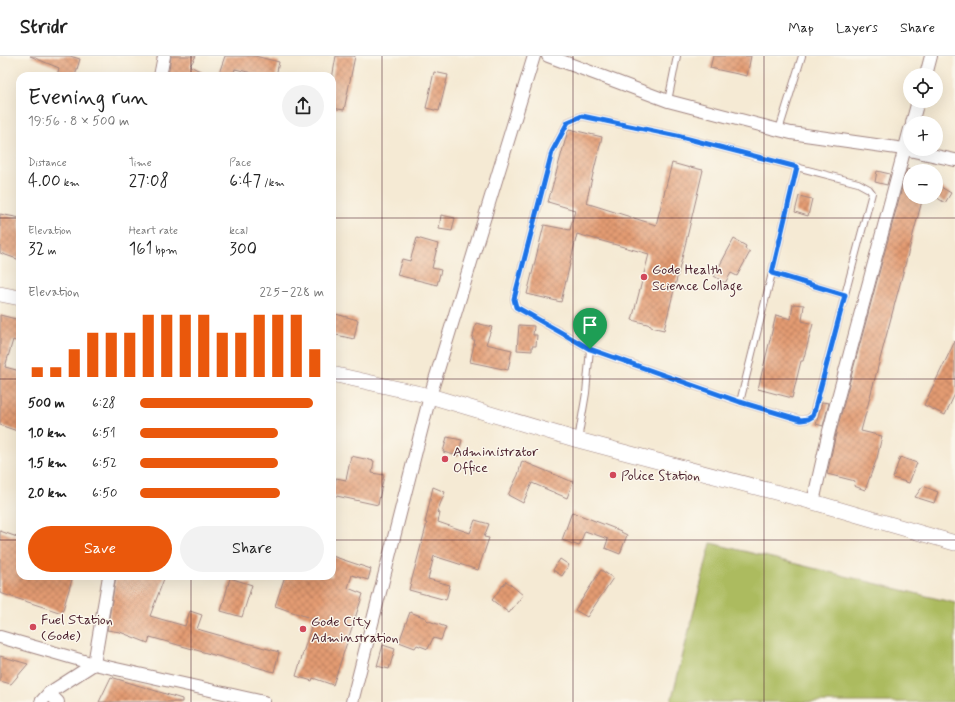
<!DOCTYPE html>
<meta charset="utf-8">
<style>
:root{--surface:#fff;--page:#f2f2f2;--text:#222;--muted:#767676;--line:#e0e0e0;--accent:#ea580c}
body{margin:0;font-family:Mynerve,sans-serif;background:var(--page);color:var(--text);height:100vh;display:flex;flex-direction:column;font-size:15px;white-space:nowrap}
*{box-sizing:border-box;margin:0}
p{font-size:13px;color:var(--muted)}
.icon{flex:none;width:22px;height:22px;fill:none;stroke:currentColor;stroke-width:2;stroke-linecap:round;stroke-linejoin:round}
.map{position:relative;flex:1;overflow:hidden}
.sheet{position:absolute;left:16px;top:16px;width:320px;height:508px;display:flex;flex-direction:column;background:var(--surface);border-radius:12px;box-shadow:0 4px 16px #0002}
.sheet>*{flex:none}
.buttons{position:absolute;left:903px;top:12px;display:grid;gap:8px}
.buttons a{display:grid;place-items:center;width:40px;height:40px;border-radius:50%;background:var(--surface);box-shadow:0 4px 16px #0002;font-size:20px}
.pin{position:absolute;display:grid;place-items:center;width:34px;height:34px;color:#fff;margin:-41px -17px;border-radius:50% 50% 50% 0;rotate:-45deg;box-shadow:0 0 4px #0007}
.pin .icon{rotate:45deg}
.round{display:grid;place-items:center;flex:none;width:42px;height:42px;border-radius:21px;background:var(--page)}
.headline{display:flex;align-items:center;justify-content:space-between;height:68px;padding:0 12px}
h1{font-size:22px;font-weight:600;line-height:30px}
.metrics{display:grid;grid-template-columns:repeat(3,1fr);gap:6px;height:68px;padding:4px 12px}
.metrics div{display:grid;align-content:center}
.metrics b{font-size:17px;font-weight:600}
.metrics small{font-size:11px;font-weight:400}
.metrics p{font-size:11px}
.chart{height:112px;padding:8px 12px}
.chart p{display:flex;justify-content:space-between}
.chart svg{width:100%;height:72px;margin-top:4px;stroke:var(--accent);stroke-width:6}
.cta{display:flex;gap:8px;margin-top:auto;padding:8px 12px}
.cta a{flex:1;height:46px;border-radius:24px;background:var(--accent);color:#fff;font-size:16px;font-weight:600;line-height:46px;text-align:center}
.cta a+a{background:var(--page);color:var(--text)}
ul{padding:0 12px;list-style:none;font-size:13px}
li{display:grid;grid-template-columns:64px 48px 1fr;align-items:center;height:30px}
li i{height:10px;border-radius:5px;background:var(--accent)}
header{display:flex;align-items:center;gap:24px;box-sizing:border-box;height:56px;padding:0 20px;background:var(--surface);border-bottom:1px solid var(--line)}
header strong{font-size:19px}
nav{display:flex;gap:22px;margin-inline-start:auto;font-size:14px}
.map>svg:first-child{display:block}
.green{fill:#acbb5e;stroke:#7b6d44}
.building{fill:url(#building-cross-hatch)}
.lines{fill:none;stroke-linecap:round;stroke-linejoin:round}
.service-casing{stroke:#a08480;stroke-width:8}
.minor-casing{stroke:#a08480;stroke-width:14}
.tertiary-casing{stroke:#a08480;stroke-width:16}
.service{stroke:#fff;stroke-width:6}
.minor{stroke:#fff;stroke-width:12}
.tertiary{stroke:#fff;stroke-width:15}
.route-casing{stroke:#fff;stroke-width:8}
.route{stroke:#1a73e8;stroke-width:5}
.grid{fill:none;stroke:#4a1f2b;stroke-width:1;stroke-opacity:0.55}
.poi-dot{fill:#d1495b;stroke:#fbf7ec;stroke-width:1.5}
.labels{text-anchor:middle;stroke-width:3;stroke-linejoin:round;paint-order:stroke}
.poi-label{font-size:14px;fill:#4a1f2b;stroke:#fbf7ec;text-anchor:start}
</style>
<header>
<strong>Stridr</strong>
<nav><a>Map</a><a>Layers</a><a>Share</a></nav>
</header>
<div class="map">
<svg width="955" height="646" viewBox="0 0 955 646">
<defs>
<pattern id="building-cross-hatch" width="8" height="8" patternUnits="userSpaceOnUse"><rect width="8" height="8" fill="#e39b72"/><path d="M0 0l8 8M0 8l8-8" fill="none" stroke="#ba7e5e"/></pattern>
</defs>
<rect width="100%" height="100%" fill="#fbf7ec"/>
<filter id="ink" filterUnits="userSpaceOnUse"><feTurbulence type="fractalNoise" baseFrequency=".025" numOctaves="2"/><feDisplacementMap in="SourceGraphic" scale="8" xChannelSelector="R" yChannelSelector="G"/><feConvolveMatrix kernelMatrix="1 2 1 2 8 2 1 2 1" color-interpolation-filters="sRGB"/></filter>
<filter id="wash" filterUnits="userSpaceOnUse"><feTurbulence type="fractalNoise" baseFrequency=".012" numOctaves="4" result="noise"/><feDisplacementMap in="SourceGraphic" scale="16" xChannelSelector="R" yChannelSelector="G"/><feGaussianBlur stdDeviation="0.9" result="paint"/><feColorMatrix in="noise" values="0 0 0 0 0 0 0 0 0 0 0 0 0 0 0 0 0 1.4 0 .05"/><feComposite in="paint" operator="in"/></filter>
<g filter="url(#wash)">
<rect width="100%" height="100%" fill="#f5ead4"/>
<path class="green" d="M711,487L955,547V646H671Z"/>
<g id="blocks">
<g class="building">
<path d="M30,0H70L80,3L75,20H57L59,12Z"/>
<path d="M171,0H196L190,10L210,20H168Z"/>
<path d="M225,0H255L279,6L276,20H264L235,13L233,20H218Z"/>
<path d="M336,0H355L344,54L332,52V23Z"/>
<path d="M713,0H751L747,20L710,12Z"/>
<path d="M434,16L448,19L439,55L426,52Z"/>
<path d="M569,73L602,81L586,147L656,169L672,107L690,112V111L703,114L683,198L664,274L651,271V269L632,264L649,198L577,178L561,246L527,238L544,169L570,174L575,154L548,146L567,78Z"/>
<path d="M907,113L910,114V141H923L861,375L882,380L877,402L865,434L854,430L855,425L827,418L837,373Z"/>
<path d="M877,115L890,118L887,129L875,126Z"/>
<path d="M936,128L951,137L945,147L936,141Z"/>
<path d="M799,140L812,143L808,160L795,156Z"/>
<path d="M0,158L20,162V204L0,197Z"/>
<path d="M441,159L455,162L452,175L439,173Z"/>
<path d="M417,182L438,188L432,212L441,214L437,229L397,219L402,203L410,205Z"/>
<path d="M734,183L746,190L745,193L750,196L737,220L731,217L725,227L714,220Z"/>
<path d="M793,248L804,249L802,265L813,268L803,305H801L792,342L758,333L776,259L791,263Z"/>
<path d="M332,257L358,264L354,283L332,278Z"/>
<path d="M0,259L20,264V279L18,286L13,284L5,311L20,315V376L0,369Z"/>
<path d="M476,267L492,271L486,288L512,294L508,314L470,306L475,284H472Z"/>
<path d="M519,269L534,270L533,279H537L536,290H532V295L517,294Z"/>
<path d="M955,285V338L945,359L924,349Z"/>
<path d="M822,346L829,347L823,370L816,368Z"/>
<path d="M447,381L462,384L458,400L443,396Z"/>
<path d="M351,400L374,405L372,417L384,419L378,449L332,439L336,422L346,424Z"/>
<path d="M900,401L917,407L909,427L893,422Z"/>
<path d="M522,405L573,426L567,442L532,427L523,447L508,439L518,419Z"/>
<path d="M923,430L938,436L934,447L915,441Z"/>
<path d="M433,431L445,436L437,456L440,457L438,466L470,477L475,464L489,468L484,481L489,482L478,514L434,500L428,523L450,529L446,544L409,534L427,467H425Z"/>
<path d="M572,456L621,475V476L627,479L620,498L605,492L608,483L585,475L579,490L562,484Z"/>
<path d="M0,475L20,482V520H73L62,557L0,537Z"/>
<path d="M332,500L371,513L368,524L352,519L348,532L363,538L333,629L313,622L312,625L296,620L313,564H312L313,563L275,550L285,520H332Z"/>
<path d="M560,503L569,509L562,520L553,514Z"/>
<path d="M601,514L613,522L587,561L575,554Z"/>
<path d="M116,520H165L150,560L185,570L190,555L202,559L197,573L279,596L274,616L150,581L148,587L120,576L107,574Z"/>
<path d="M230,522L252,529L242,561L221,555Z"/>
<path d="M506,525L523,539L509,557L492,544Z"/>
<path d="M410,556L426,562V564L446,571L441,584L433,582L428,593L417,589L415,592L399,586Z"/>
<path d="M383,589L395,593L389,613L377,610Z"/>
<path d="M0,600L28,608L11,628L0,625Z"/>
<path d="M111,621L182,643V646H99Z"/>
</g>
</g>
</g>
<g filter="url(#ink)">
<use href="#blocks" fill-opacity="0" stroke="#a08480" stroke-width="1"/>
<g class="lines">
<defs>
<g id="service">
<path d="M668,45L677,0"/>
<path d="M582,60L677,80L858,127L869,133L872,137L813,359L808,363L801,364L740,346L590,293L516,251L514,243L552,96L568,66Z"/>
<path d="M779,74L802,0"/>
<path d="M772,217L845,239"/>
<path d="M740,346L772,217L797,111"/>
<path d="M578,384L586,337L590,293"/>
</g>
<g id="minor">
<path d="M548,0L668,45L779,74L791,77L904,93L955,104"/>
<path d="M926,19L931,0"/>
<path d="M160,20L164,0"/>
<path d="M912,67L918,45"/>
<path d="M813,446L829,375L910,73"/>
<path d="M0,581L94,608L264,646"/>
<path d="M49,637L58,646"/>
<path d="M41,646L49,637L94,608L109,520"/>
<path d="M352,646L430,340L534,0"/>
</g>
<g id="tertiary">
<path d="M0,238L20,242"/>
<path d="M332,318L430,340L578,384L813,446L955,487"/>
</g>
</defs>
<use href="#service" class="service-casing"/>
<use href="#minor" class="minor-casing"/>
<use href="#tertiary" class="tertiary-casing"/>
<use href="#service" class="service"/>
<use href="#minor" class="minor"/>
<use href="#tertiary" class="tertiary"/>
</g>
</g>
<g class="lines" filter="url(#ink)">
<defs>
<path id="route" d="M582,60L677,80L797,111L772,217L845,239L813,360L808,363L801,364L740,346L590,293L516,251L514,243L552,96L568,66Z"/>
</defs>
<use href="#route" class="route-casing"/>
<use href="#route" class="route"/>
</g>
<path class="grid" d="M191,0V20M382,0V646M573,0V646M764,0V646M0,162H20M332,162H955M0,323H20M332,323H955M0,484H20M332,484H955M191,520V646"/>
<g class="poi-dot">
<circle cx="644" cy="221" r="4"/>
<circle cx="445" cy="403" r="4"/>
<circle cx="613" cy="419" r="4"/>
<circle cx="33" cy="571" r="4"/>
<circle cx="303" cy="573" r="4"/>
</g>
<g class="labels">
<g class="poi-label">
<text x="652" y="218">Gode Health<tspan x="652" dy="16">Science Collage</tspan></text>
<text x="453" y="400">Administrator<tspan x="453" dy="16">Office</tspan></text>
<text x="621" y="424">Police Station</text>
<text x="41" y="568">Fuel Station<tspan x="41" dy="16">(Gode)</tspan></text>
<text x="311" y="570">Gode City<tspan x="311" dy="16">Adminstration</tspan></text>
</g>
</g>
</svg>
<div class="buttons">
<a><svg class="icon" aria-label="locate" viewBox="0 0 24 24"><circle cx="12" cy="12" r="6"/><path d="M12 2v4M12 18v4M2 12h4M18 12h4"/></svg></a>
<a>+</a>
<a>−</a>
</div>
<div class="pin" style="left:590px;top:293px;background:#1e9e55"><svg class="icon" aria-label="arrive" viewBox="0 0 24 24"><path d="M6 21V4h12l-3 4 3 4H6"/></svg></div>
<section class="sheet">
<div class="headline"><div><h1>Evening run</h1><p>19:56 · 8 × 500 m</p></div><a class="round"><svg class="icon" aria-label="share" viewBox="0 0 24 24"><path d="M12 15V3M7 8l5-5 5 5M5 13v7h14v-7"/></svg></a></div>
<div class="metrics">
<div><p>Distance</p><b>4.00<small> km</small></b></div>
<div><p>Time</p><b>27:08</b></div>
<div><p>Pace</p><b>6:47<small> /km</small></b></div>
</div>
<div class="metrics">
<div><p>Elevation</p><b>32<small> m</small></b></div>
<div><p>Heart rate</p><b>161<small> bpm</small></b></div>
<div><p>kcal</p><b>300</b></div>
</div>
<div class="chart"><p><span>Elevation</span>225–228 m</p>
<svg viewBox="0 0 160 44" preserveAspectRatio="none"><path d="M5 44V38M15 44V38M25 44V27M35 44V17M45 44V17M55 44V17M65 44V6M75 44V6M85 44V6M95 44V6M105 44V17M115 44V17M125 44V6M135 44V6M145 44V6M155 44V27"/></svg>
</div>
<ul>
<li><b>500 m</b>6:28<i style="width:94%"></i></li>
<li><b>1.0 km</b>6:51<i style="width:75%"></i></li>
<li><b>1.5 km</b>6:52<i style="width:75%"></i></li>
<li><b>2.0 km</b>6:50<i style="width:76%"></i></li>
</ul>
<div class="cta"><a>Save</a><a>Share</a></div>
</section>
</div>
